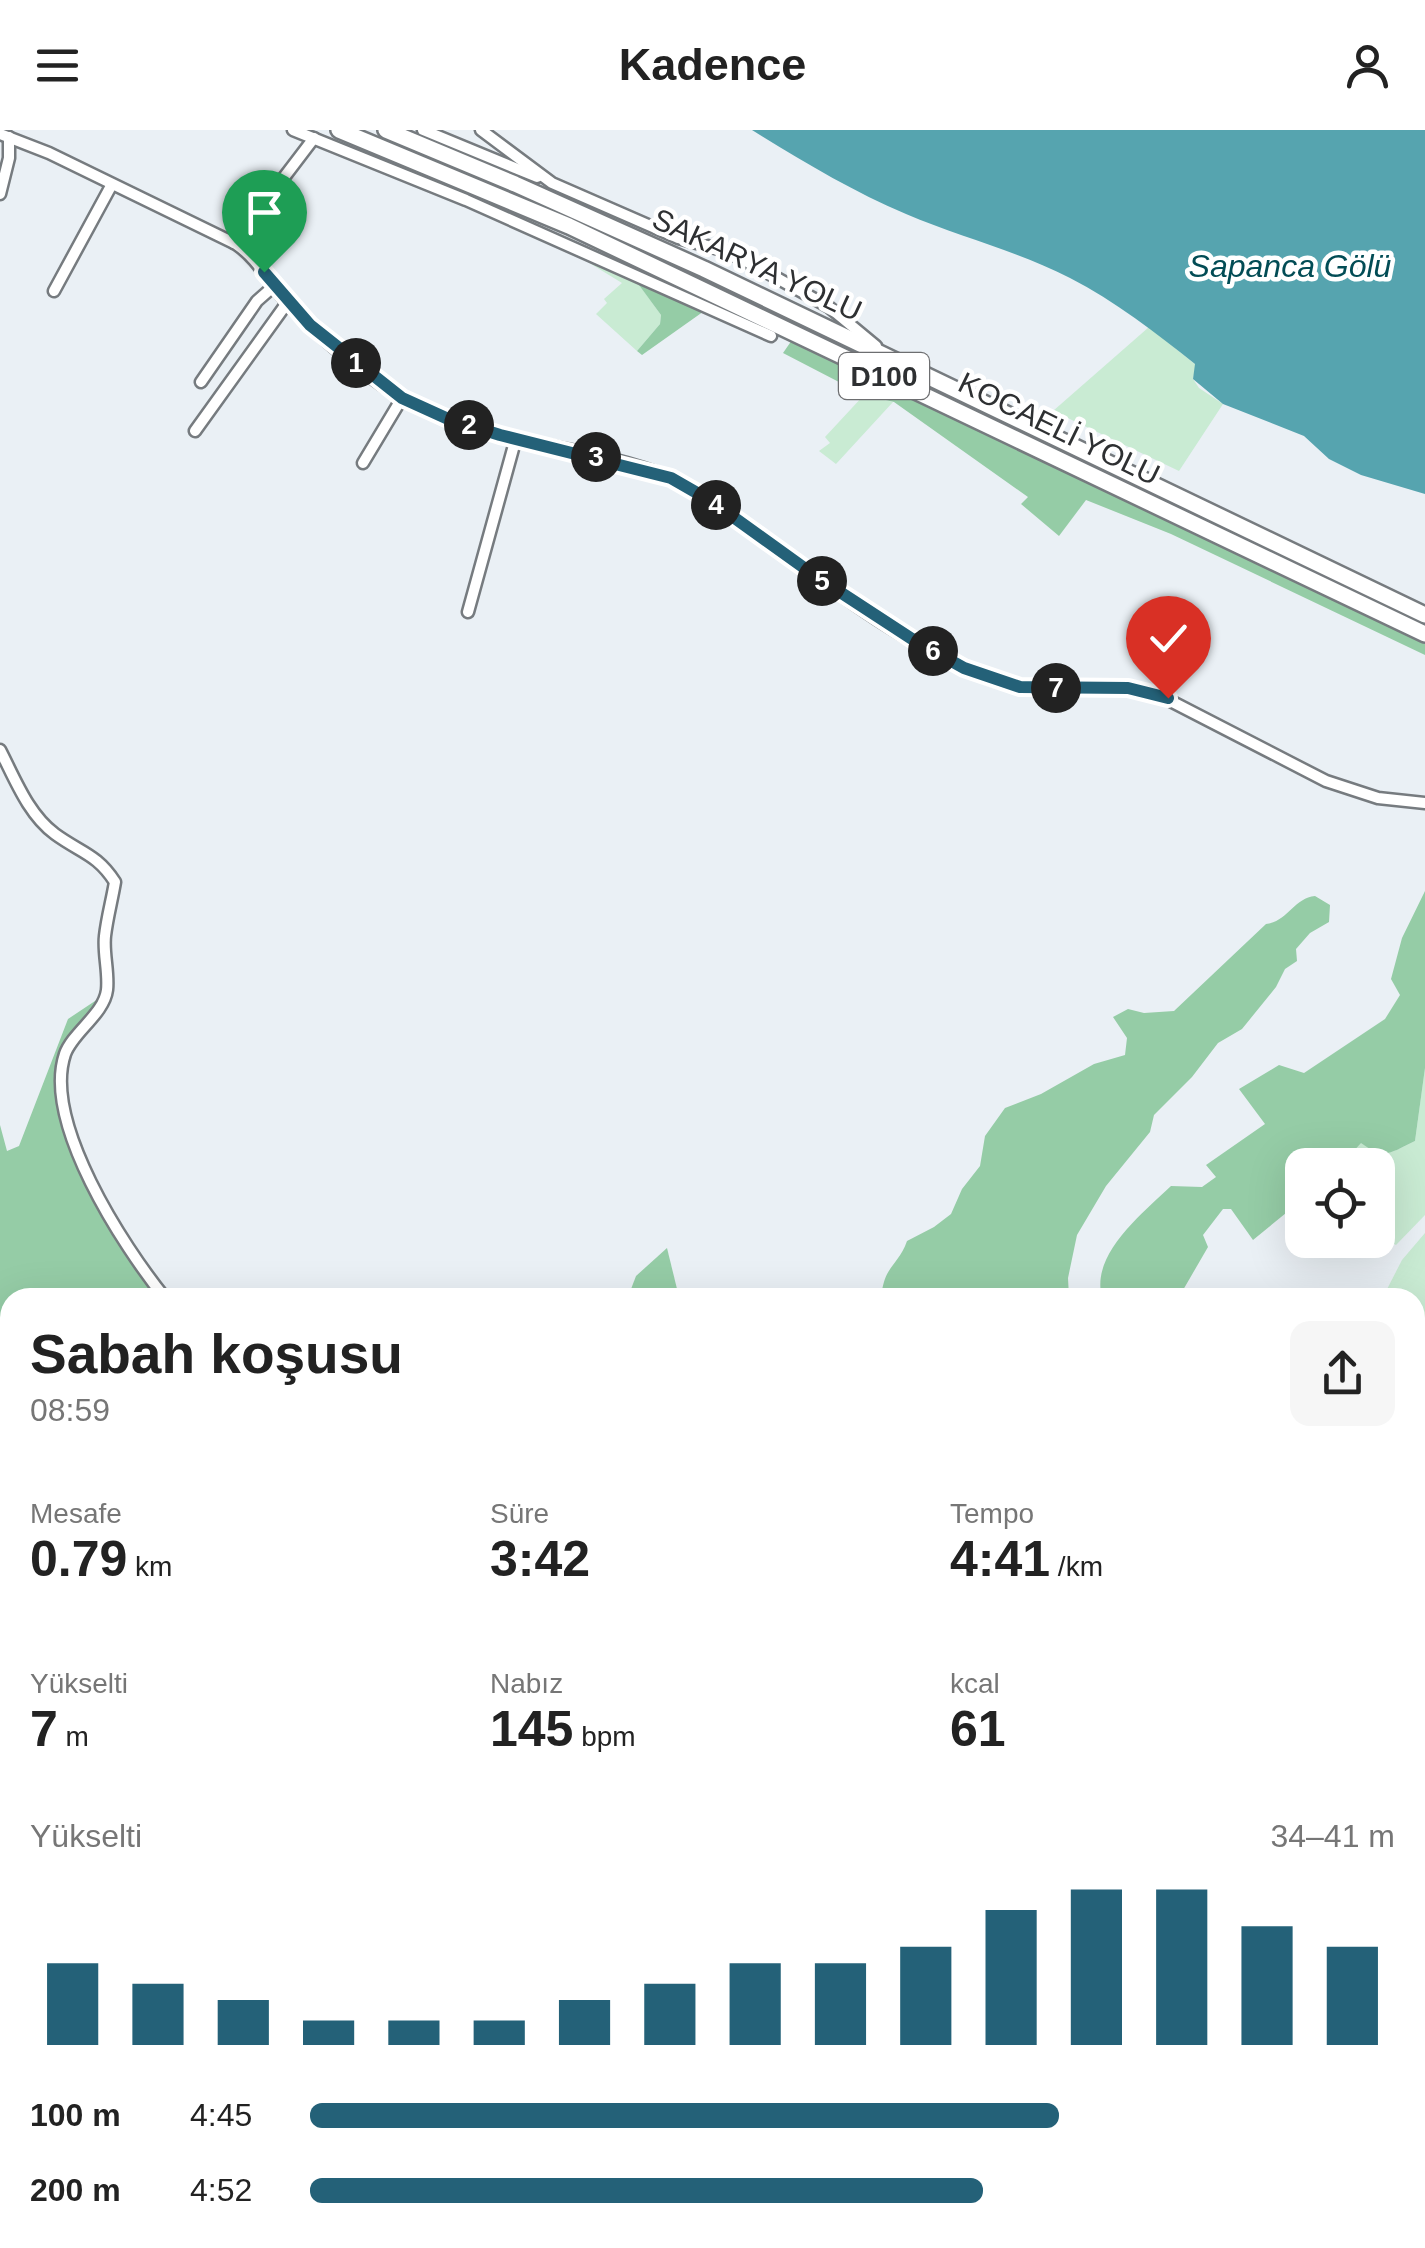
<!DOCTYPE html>
<html lang="tr">
<meta charset="utf-8">
<style>
:root{--surface:#fff;--page:#f6f6f6;--text:#222;--muted:#767676;--accent:#246178}
body{margin:0;font-family:Arial,sans-serif;background:var(--page);color:var(--text);height:100vh;display:flex;flex-direction:column;font-size:38px;white-space:nowrap}
*{box-sizing:border-box;margin:0}
p{font-size:32px;color:var(--muted)}
.icon{flex:none;width:55px;height:55px;fill:none;stroke:currentColor;stroke-width:2;stroke-linecap:round;stroke-linejoin:round}
.map{position:relative;flex:1;overflow:hidden}
.sheet{position:absolute;left:0px;top:1158px;width:1425px;height:962px;display:flex;flex-direction:column;background:var(--surface);border-radius:30px 30px 0 0;box-shadow:0 10px 40px #0002}
.sheet>*{flex:none}
.fabs{position:absolute;left:1285px;top:1018px;display:grid;gap:20px}
.fabs a{display:grid;place-items:center;width:110px;height:110px;border-radius:20px;background:var(--surface);box-shadow:0 10px 40px #0002;font-size:50px}
.pin{position:absolute;display:grid;place-items:center;width:85px;height:85px;color:#fff;margin:-102px -42px;border-radius:50% 50% 50% 0;rotate:-45deg;box-shadow:0 0 10px #0007}
.pin .icon{rotate:45deg}
.km{position:absolute;width:50px;height:50px;margin:-25px;border-radius:50%;background:#222;color:#fff;font-size:28px;line-height:50px;text-align:center}
.round{display:grid;place-items:center;flex:none;width:105px;height:105px;border-radius:20px;background:var(--page)}
.overview{display:flex;align-items:center;justify-content:space-between;height:170px;padding:0 30px}
h1{font-size:55px;font-weight:800;line-height:75px}
.figures{display:grid;grid-template-columns:repeat(3,1fr);gap:15px;height:170px;padding:10px 30px}
.figures div{display:grid;align-content:center}
.figures b{font-size:50px;font-weight:800}
.figures small{font-size:28px;font-weight:400}
.figures p{font-size:28px}
.chart{height:280px;padding:20px 30px}
.chart p{display:flex;justify-content:space-between}
.chart svg{width:100%;height:180px;margin-top:10px;stroke:var(--accent);stroke-width:6}
ul{padding:0 30px;list-style:none;font-size:32px}
li{display:grid;grid-template-columns:160px 120px 1fr;align-items:center;height:75px}
li i{height:25px;border-radius:12px;background:var(--accent)}
header{display:flex;justify-content:space-between;align-items:center;height:130px;padding:0 30px;background:var(--surface);font-size:45px;font-weight:800}
.map>svg:first-child{display:block}
.green{fill:#c9ebd3}
.forest{fill:#95cca6}
.water{fill:#56a4af}
.lines{fill:none;stroke-linecap:round;stroke-linejoin:round}
.minor-casing{stroke:#767b7f;stroke-width:15}
.highway-casing{stroke:#767b7f;stroke-width:20}
.minor{stroke:#fff;stroke-width:10}
.highway{stroke:#fff;stroke-width:15}
.route-casing{stroke:#fff;stroke-width:20}
.route{stroke:#246178;stroke-width:12}
.labels{text-anchor:middle;stroke-width:9;stroke-linejoin:round;paint-order:stroke}
.shield{fill:#fff;stroke:#6d6e70;stroke-width:2.5}
.shield-label{font-size:28px;font-weight:bold;fill:#2e3032}
.street-label{font-size:30px;fill:#2e3032;stroke:#fff}
.water-label{font-size:32px;font-style:italic;fill:#024c55;stroke:#fff}
</style>
<header><svg class="icon" aria-label="menu" viewBox="0 0 24 24"><path d="M4 6h16M4 12h16M4 18h16"/></svg>Kadence<svg class="icon" aria-label="person" viewBox="0 0 24 24"><circle cx="12" cy="8" r="4"/><path d="M4 21q1-7 8-7t8 7"/></svg></header>
<div class="map">
<svg width="1425" height="2118" viewBox="0 0 1425 2118">
<rect width="100%" height="100%" fill="#eaf0f5"/>
<g class="green">
<path d="M560,115L643,151L640,156L661,185L660,194L637,221L596,184L607,173L604,169L622,153Z"/>
<path d="M1149,197L1196,235L1193,249L1199,258L1223,274L1179,341L1053,281Z"/>
<path d="M864,265L893,272L836,334L819,321L830,313L825,307Z"/>
<path d="M1425,938V1085L1396,1115L1378,1104V1035H1341L1361,1012C1384,1030 1390,1023 1415,1011Z"/>
<path d="M1425,1103V1273L1415,1263V1168L1383,1167L1402,1130Z"/>
<path d="M1415,1385L1425,1391V1481L1415,1477Z"/>
<path d="M1425,1541V1607L1415,1616V1545L1421,1550Z"/>
<path d="M1425,1616V1815L1415,1816V1625Z"/>
<path d="M1415,1852L1425,1860V1963L1415,1976Z"/>
</g>
<g class="forest">
<path d="M643,151L707,179L642,225L637,221L660,194L661,185L639,155Z"/>
<path d="M792,210L1425,514V525L1171,404L1086,370L1059,406L1021,374L1028,367L894,272L864,265L783,223Z"/>
<path d="M1425,761V938L1415,1011C1390,1023 1385,1030 1361,1013L1341,1035H1302V1070L1253,1110L1231,1079H1223L1203,1105L1208,1117L1179,1167H1102C1090,1124 1144,1082 1171,1056L1202,1057L1216,1047L1206,1035L1265,994L1239,959L1279,935L1304,943L1385,889L1400,865L1391,849L1402,808Z"/>
<path d="M1315,766L1330,775L1329,792L1310,803L1296,819L1297,831L1285,839L1276,857L1242,899L1218,913L1192,947L1154,985L1150,1002L1106,1056L1077,1105L1068,1148L1069,1167H872L882,1161C886,1135 899,1134 907,1111L934,1097L951,1084L962,1059L980,1036L985,1006L1005,978L1041,964L1094,934L1125,925L1127,908L1113,887L1128,879L1144,883L1174,881L1266,794C1287,792 1294,768 1315,766Z"/>
<path d="M107,863L84,898L61,942L74,1012L107,1084L165,1167L10,1168V1760L0,1767V995L7,1021L19,1016L68,889Z"/>
<path d="M667,1118L679,1167H628L636,1146Z"/>
<path d="M1425,1963V2118H1087L1081,2110H1415V1976Z"/>
</g>
<path class="water" d="M752,0H1425V364L1361,345L1329,329L1304,306L1223,274L1193,249L1195,234C1156,203 1115,171 1070,148C1017,121 960,107 906,84C852,61 802,31 752,0Z"/>
<g class="lines">
<defs>
<g id="minor">
<path d="M293,0L466,70L771,206"/>
<path d="M423,0L537,47"/>
<path d="M481,0L552,53L678,108L726,121L759,138L829,177L876,216"/>
<path d="M0,4L49,23L236,114C258,129 268,151 285,170C313,202 366,247 402,268C483,316 584,312 671,348C701,360 726,384 753,402C824,452 903,515 985,547C1040,569 1100,549 1157,564L1326,651L1378,668L1425,673"/>
<path d="M0,64L9,28V7"/>
<path d="M234,113L314,8"/>
<path d="M54,161L111,56"/>
<path d="M201,252L257,171L274,156"/>
<path d="M195,301L287,173"/>
<path d="M363,333L402,268"/>
<path d="M468,482L516,308"/>
<path d="M0,620C15,649 28,684 55,704C81,723 97,724 115,752C112,770 107,788 105,806C103,823 109,842 107,860C104,884 73,902 65,924C42,992 123,1116 165,1168"/>
<path d="M0,1932L10,1921"/>
</g>
<g id="highway">
<path d="M339,0L569,96L1425,504"/>
<path d="M386,0L515,54L704,139L1425,485"/>
</g>
</defs>
<use href="#minor" class="minor-casing"/>
<use href="#highway" class="highway-casing"/>
<use href="#minor" class="minor"/>
<use href="#highway" class="highway"/>
</g>
<g class="lines">
<defs>
<path id="route" d="M264,142L310,195L402,268L446,288L500,305L671,348L711,371L814,445L912,509L964,538L1020,557L1128,558L1168,568"/>
</defs>
<use href="#route" class="route-casing"/>
<use href="#route" class="route"/>
</g>
<g class="labels">
<rect class="shield" x="839" y="223" width="90" height="46" rx="8"/>
<g class="shield-label">
<text x="884" y="256">D100</text>
</g>
<g class="street-label">
<text transform="translate(757 135) rotate(25)" y="10">SAKARYA YOLU</text>
<text transform="translate(1059 299) rotate(26)" y="10">KOCAELİ YOLU</text>
</g>
<g class="water-label">
<text x="1290" y="147">Sapanca Gölü</text>
</g>
</g>
</svg>
<div class="fabs">
<a><svg class="icon" aria-label="locate" viewBox="0 0 24 24"><circle cx="12" cy="12" r="6"/><path d="M12 2v4M12 18v4M2 12h4M18 12h4"/></svg></a>
</div>
<div class="pin" style="left:264px;top:142px;background:#1e9e55"><svg class="icon" aria-label="arrive" viewBox="0 0 24 24"><path d="M6 21V4h12l-3 4 3 4H6"/></svg></div>
<div class="pin" style="left:1168px;top:568px;background:#d93025"><svg class="icon" aria-label="check" viewBox="0 0 24 24"><path d="M5 12l5 5 9-10"/></svg></div>
<b class="km" style="left:356px;top:233px">1</b>
<b class="km" style="left:469px;top:295px">2</b>
<b class="km" style="left:596px;top:327px">3</b>
<b class="km" style="left:716px;top:375px">4</b>
<b class="km" style="left:822px;top:451px">5</b>
<b class="km" style="left:933px;top:521px">6</b>
<b class="km" style="left:1056px;top:558px">7</b>
<section class="sheet">
<div class="overview"><div><h1>Sabah koşusu</h1><p>08:59</p></div><a class="round"><svg class="icon" aria-label="share" viewBox="0 0 24 24"><path d="M12 15V3M7 8l5-5 5 5M5 13v7h14v-7"/></svg></a></div>
<div class="figures">
<div><p>Mesafe</p><b>0.79<small> km</small></b></div>
<div><p>Süre</p><b>3:42</b></div>
<div><p>Tempo</p><b>4:41<small> /km</small></b></div>
</div>
<div class="figures">
<div><p>Yükselti</p><b>7<small> m</small></b></div>
<div><p>Nabız</p><b>145<small> bpm</small></b></div>
<div><p>kcal</p><b>61</b></div>
</div>
<div class="chart"><p><span>Yükselti</span>34–41 m</p>
<svg viewBox="0 0 160 44" preserveAspectRatio="none"><path d="M5 44V24M15 44V29M25 44V33M35 44V38M45 44V38M55 44V38M65 44V33M75 44V29M85 44V24M95 44V24M105 44V20M115 44V11M125 44V6M135 44V6M145 44V15M155 44V20"/></svg>
</div>
<ul>
<li><b>100 m</b>4:45<i style="width:69%"></i></li>
<li><b>200 m</b>4:52<i style="width:62%"></i></li>
</ul>
</section>
</div>
